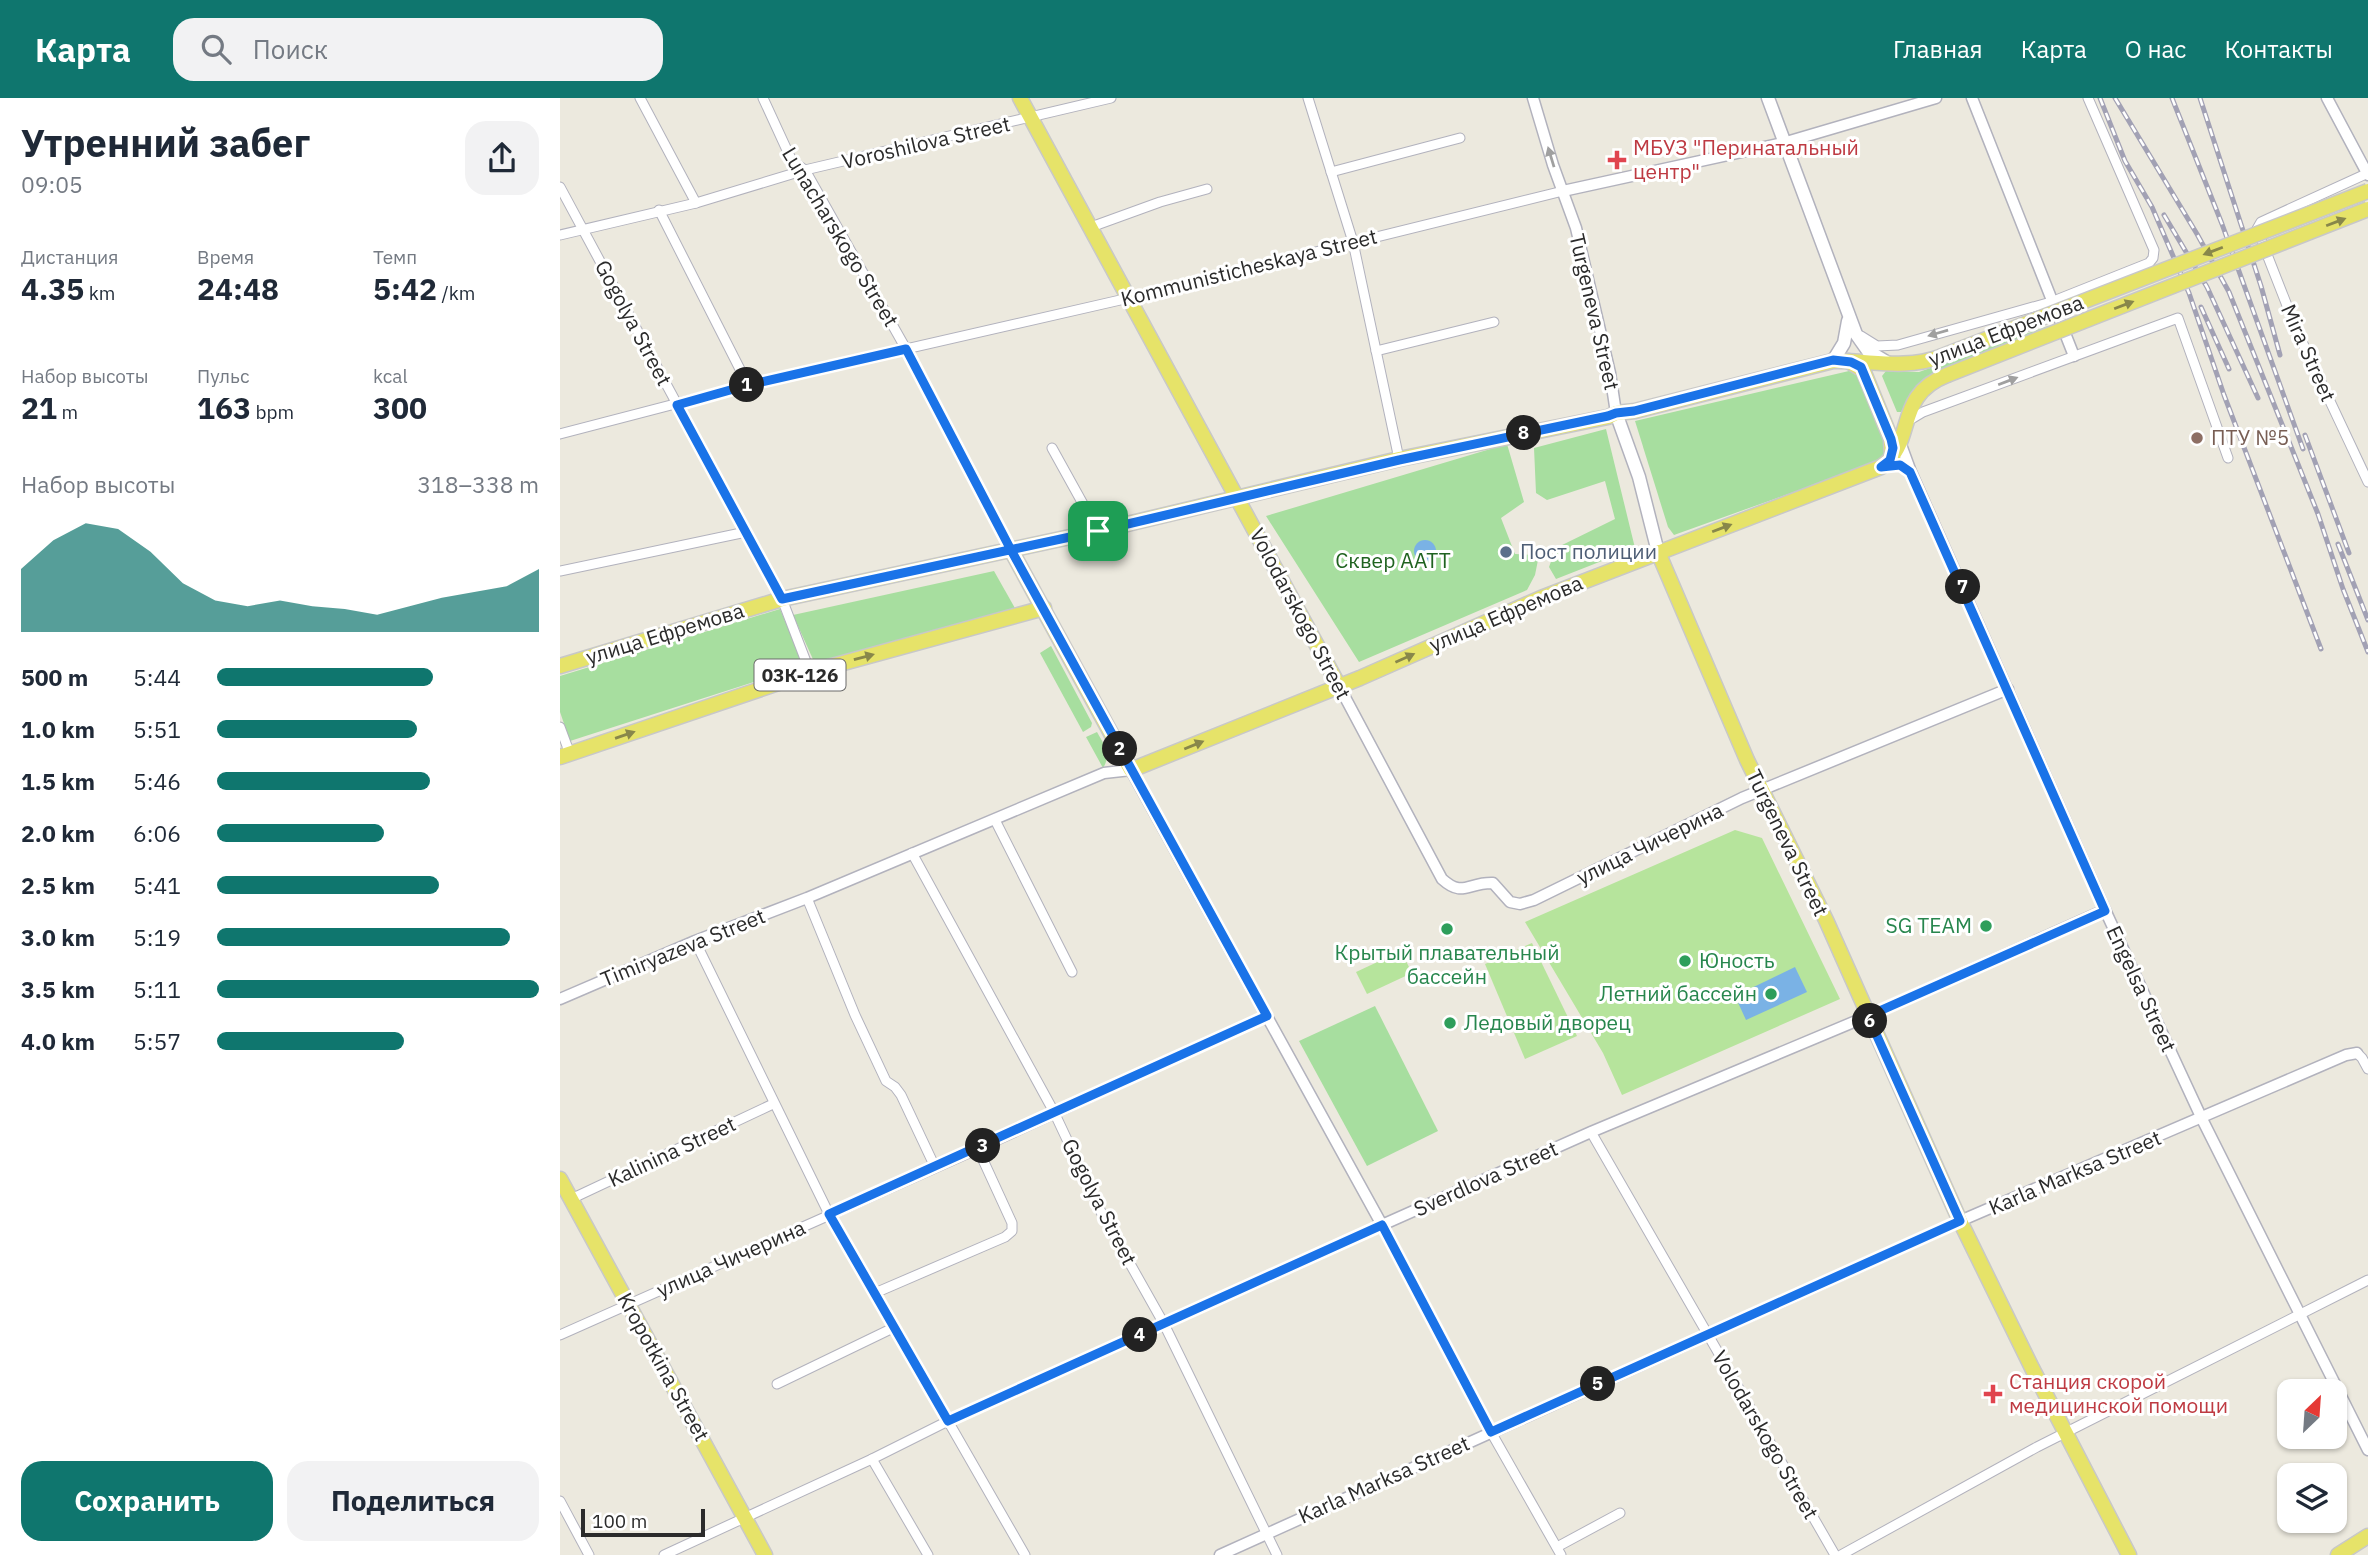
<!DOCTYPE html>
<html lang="ru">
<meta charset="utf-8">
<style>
:root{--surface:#fff;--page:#f2f2f3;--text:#1f2937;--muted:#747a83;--accent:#0f766e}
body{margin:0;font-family:"IBM Plex Sans",sans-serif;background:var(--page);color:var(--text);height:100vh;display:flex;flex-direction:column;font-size:26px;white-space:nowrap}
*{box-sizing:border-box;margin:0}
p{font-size:23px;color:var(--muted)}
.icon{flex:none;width:38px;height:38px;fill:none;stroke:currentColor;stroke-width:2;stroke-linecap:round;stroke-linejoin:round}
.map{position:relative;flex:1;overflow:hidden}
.drawer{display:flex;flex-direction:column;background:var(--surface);width:560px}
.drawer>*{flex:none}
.needle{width:46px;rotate:25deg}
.fabs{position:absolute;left:1717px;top:1281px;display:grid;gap:14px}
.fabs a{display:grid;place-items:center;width:70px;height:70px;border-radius:14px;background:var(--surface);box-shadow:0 2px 5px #0004;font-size:35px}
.scale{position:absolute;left:21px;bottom:18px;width:124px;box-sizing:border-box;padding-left:7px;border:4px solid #2b2b2b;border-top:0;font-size:19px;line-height:24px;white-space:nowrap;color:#2b2b2b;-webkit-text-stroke:5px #fff;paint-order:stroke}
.pin{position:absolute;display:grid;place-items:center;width:60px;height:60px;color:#fff;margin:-30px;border-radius:14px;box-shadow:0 4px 10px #0006}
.km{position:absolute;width:35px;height:35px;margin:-18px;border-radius:50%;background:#222;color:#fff;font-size:19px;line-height:35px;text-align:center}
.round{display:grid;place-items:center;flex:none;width:74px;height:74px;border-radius:21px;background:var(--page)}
.headline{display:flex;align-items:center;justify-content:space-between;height:119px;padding:0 21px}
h1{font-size:38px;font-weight:700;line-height:52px}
.metrics{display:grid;grid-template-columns:repeat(3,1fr);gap:10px;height:119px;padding:7px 21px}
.metrics div{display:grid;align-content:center}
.metrics b{font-size:30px;font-weight:700}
.metrics small{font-size:19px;font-weight:400}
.metrics p{font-size:19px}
.chart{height:196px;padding:14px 21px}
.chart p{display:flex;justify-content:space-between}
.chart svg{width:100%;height:126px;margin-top:7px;fill:var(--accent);opacity:.7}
.action{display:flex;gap:14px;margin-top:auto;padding:14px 21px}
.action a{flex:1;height:80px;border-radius:21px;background:var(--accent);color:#fff;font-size:28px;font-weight:700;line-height:80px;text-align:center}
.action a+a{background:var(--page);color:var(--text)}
ul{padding:0 21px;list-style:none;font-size:23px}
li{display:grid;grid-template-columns:112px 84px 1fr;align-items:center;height:52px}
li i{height:18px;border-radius:9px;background:var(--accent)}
header{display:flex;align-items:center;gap:42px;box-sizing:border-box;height:98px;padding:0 35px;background:var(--accent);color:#fff}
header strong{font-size:33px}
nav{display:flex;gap:38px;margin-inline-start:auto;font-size:24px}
.search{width:490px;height:63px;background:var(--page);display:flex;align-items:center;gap:18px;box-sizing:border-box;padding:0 24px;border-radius:21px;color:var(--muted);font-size:26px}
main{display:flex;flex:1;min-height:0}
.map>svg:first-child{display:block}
.green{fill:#a7de9f}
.pitch{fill:#b6e49c}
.water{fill:#7ab2e5}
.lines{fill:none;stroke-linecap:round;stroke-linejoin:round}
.minor-casing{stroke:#b2b2bd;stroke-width:11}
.tertiary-casing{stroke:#b2b2bd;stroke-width:13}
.secondary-casing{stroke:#b2b2bd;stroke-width:15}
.primary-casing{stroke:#c8c8c8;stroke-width:17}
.minor{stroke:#fff;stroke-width:9}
.tertiary{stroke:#fff;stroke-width:10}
.secondary{stroke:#fff;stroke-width:12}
.primary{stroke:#e6e369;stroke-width:14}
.rail-casing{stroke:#a2a1b4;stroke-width:5}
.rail{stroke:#fff;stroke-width:2.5;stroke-dasharray:8;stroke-linecap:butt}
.primary-bridge-casing{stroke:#c8c8c8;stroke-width:17;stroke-linecap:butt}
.primary-bridge{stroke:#e6e369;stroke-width:14}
.oneway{fill:#a0a0a0}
.oneway2{fill:#88874a}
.route-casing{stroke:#fff;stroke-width:14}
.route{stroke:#1a73e8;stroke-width:9}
.health-dot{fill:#e0444e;stroke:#fff;stroke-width:2.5}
.education-dot{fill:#8d6e63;stroke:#fff;stroke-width:2.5}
.service-dot{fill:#5c6f8a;stroke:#fff;stroke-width:2.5}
.leisure-dot{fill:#2e9e5b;stroke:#fff;stroke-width:2.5}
.labels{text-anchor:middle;stroke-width:6;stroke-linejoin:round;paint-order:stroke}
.shield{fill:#fff;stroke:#6b6b6b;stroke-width:2}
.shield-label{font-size:19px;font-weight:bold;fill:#2b2b2b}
.street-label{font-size:21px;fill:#2b2b2b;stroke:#fff}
.health-label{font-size:21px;fill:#be3a42;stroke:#fff;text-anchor:start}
.education-label{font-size:21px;fill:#785e54;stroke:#fff;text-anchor:start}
.service-label{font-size:21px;fill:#4e5e75;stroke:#fff;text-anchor:start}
.park-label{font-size:21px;fill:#206320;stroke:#fff}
.leisure-label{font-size:21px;fill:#27864d;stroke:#fff;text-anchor:end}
</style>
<header>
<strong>Карта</strong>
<div class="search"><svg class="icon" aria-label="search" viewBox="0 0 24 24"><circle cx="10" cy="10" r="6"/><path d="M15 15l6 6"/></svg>Поиск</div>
<nav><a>Главная</a><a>Карта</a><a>О нас</a><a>Контакты</a></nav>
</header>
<main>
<section class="drawer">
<div class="headline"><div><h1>Утренний забег</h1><p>09:05</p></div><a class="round"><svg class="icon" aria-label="share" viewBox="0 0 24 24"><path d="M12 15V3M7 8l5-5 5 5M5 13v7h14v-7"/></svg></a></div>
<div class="metrics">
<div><p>Дистанция</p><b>4.35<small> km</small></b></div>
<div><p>Время</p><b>24:48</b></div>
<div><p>Темп</p><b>5:42<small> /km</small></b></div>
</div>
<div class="metrics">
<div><p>Набор высоты</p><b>21<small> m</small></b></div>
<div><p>Пульс</p><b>163<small> bpm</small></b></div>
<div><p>kcal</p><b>300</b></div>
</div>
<div class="chart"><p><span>Набор высоты</span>318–338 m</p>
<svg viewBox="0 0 160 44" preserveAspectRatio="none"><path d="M0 44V22L10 12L20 6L30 8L40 16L50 27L60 33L70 35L80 33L90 35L100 36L110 38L120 35L130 32L140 30L150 28L160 22V44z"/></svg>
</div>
<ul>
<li><b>500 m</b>5:44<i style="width:67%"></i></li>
<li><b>1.0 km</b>5:51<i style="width:62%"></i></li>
<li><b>1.5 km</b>5:46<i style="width:66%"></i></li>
<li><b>2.0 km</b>6:06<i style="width:52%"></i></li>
<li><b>2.5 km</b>5:41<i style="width:69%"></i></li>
<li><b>3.0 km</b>5:19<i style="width:91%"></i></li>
<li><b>3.5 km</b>5:11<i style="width:100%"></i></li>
<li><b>4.0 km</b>5:57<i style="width:58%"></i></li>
</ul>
<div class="action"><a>Сохранить</a><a>Поделиться</a></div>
</section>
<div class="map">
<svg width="1808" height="1457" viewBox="0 0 1808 1457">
<rect width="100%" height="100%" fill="#ece9de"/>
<g class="green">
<path d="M1488,228L1490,233L1366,280L1352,294L1341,314H1337L1322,278L1326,273L1359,274Z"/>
<path d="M1289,273L1298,275L1329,350L1320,363L1114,437L1108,429L1075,323Z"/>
<path d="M1046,331L1075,450L996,481L989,469L996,450L1055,421L1045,383L987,402L976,395L974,350Z"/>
<path d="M947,346L964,404L941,420L955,456L979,457L975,477L967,492L799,564L706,418Z"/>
<path d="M434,473L456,512L256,568L233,517Z"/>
<path d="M220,511L244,568L10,643L0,614V578Z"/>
<path d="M491,548L532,625L531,629L523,634L480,555Z"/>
<path d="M537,634C544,647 552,656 543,670L526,639Z"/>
<path d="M815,908L878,1033L807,1068L739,943Z"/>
</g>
<g class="pitch">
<path d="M1175,732L1202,740L1280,901L1062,997L1043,955L965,824Z"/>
<path d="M972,845L1017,938L965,961L925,866Z"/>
<path d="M841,853L852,875L807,896L796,874Z"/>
</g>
<g class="water">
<circle cx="865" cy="453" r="11"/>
<path d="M1235,869L1247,894L1186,922L1175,898Z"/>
</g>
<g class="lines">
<defs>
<g id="minor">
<path d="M80,0L136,105"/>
<path d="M203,0L232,63L245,72L346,251L451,452"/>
<path d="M748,0L793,144L839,361"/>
<path d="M771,74L900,40"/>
<path d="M1808,75L1701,124L1697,131L1737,233L1808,384"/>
<path d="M0,89L222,501L250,574"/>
<path d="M99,112L188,287"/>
<path d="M531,129L600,104L647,91"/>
<path d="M0,137L136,105L245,72L551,0"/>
<path d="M1301,238L1317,248L1338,247L1491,204L1589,165L1593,160L1594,152L1528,0"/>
<path d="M816,253L934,224"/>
<path d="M1348,323L1363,314L1618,220L1668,360"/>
<path d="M0,336L188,287L569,200L1003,93"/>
<path d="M492,350L538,433"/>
<path d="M0,473L186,434"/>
<path d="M0,629L10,656"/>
<path d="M435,722L512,874"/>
<path d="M352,755L494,1014L542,1116L604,1226L717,1457"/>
<path d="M247,800L295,917L326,983L335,989L341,997L375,1069"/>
<path d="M135,843L269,1116L465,1457"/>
<path d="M1797,955L1802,960L1808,971"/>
<path d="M1031,1034L1275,1457"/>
<path d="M11,1101L213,1006"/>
<path d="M315,1195L445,1139L452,1133V1125L418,1051"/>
<path d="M0,1237L418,1051L707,918"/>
<path d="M217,1286L335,1229"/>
<path d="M931,1334L1001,1457"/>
<path d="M312,1361L368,1457"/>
<path d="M0,1403L29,1457"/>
<path d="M997,1449L1060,1415"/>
<path d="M104,1457L312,1361L388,1323L822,1127"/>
<path d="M1281,1457L1477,1349L1808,1182"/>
</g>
<g id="tertiary">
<path d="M973,0L993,67L1016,130L1050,275L1056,315"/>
<path d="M1412,0L1514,258"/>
<path d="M1767,0L1808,77"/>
<path d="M1003,93L1223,45L1376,0"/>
<path d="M1340,344L1351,374L1545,812L1642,1021L1808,1352"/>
<path d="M779,588L882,781C903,800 908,784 933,785L950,804L960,806L974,802L1182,700L1448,591"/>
<path d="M0,901L135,843L247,800L544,675L571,672L822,1127L931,1334"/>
<path d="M822,1127L1031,1034L1308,918L1545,812"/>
<path d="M660,1457L1400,1123L1786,957L1797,955"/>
</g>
<g id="secondary">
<path d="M1208,0L1296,236L1308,253L1328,265"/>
<path d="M1273,263L1284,245L1288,223"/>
<path d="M1056,315L1079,379L1098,454"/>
</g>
<g id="primary">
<path d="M460,0L779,588"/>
<path d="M1288,263L1303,272L1331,341L1332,358"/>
<path d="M451,452L571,672L800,580L981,500L1321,369C1357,344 1333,298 1387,277"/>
<path d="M1098,454L1187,662L1266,822L1400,1123L1472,1270L1569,1457"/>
<path d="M0,568L222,501L538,433L839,361L1048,319L1056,315L1075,313L1273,263C1311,262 1343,272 1380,259"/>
<path d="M0,659L254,573L484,510"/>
<path d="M0,1081L205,1457"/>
<path d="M1778,1457L1808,1438"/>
</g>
</defs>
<use href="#minor" class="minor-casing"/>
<use href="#tertiary" class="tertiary-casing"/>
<use href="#secondary" class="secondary-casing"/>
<use href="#primary" class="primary-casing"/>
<use href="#minor" class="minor"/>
<use href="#tertiary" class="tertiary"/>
<use href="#secondary" class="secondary"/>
<use href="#primary" class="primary"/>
<defs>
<g id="rail">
<path d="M1540,0L1565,63L1592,109L1629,195L1664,297L1761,551"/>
<path d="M1555,0L1637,136L1669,194L1758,416L1783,491L1808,554"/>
<path d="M1612,0L1662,126L1743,351"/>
<path d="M1640,0L1701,188L1720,257"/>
<path d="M1604,117L1647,189L1698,300"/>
<path d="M1641,209L1669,271"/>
<path d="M1745,337L1789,455"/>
<path d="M1778,446L1808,522"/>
</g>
</defs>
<use href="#rail" class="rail-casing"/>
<use href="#rail" class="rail"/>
<defs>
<g id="primary-bridge">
<path d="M1380,259L1808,93"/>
<path d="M1387,277L1808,111"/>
</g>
</defs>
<use href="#primary-bridge" class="primary-bridge-casing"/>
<use href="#primary-bridge" class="primary-bridge"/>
</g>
<defs><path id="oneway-solid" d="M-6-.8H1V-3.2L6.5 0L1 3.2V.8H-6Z" transform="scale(1.75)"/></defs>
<g class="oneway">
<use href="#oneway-solid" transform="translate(991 59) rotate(-107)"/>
<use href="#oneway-solid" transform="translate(1378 235) rotate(164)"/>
<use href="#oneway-solid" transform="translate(1448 283) rotate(-21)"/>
</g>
<g class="oneway2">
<use href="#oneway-solid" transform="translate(1776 124) rotate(-21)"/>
<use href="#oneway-solid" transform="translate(1653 153) rotate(159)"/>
<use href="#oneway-solid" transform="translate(1564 207) rotate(-21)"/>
<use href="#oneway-solid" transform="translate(1162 430) rotate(-21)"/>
<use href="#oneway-solid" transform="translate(304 559) rotate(-15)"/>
<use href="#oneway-solid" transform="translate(845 560) rotate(-24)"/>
<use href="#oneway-solid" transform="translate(65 637) rotate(-19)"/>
<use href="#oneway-solid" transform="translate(634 647) rotate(-22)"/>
</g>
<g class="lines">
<defs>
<path id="route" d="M538,433L222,501L117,307L188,287L346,251L451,452L707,918L269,1116L388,1323L822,1127L931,1334L1400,1123L1308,918L1545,813L1350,374L1340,367L1321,369L1330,362L1333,350L1331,341L1301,269L1291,264L1273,262L1074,313L1056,315L1048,318L839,362L538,433"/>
</defs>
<use href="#route" class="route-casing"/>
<use href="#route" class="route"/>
</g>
<g class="health-dot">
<path d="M1053.5 51.5h7v7h7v7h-7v7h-7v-7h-7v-7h7z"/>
<path d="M1429.5 1285.5h7v7h7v7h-7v7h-7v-7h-7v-7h7z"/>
</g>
<circle class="education-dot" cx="1637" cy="340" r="7"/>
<circle class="service-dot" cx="946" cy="454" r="7"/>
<g class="leisure-dot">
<circle cx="1426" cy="828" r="7"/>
<circle cx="887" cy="831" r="7"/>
<circle cx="1125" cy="863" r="7"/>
<circle cx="1211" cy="896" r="7"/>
<circle cx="890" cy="925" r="7"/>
</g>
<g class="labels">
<rect class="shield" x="194.5" y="561.5" width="91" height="31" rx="5"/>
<g class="shield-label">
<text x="240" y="584">03К-126</text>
</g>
<g class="street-label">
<text transform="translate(366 45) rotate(-13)" y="7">Voroshilova Street</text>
<text transform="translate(280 139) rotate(59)" y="7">Lunacharskogo Street</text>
<text transform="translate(689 170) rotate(-14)" y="7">Kommunisticheskaya Street</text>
<text transform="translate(1034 214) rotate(77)" y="7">Turgeneva Street</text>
<text transform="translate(73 225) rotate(62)" y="7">Gogolya Street</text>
<text transform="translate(1446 233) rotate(-21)" y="7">улица Ефремова</text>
<text transform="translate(1748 255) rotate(66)" y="7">Mira Street</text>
<text transform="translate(740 516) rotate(62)" y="7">Volodarskogo Street</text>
<text transform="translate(946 516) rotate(-23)" y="7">улица Ефремова</text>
<text transform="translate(105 536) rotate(-17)" y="7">улица Ефремова</text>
<text transform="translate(1227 745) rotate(64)" y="7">Turgeneva Street</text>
<text transform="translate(1090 746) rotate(-26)" y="7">улица Чичерина</text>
<text transform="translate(123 850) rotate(-22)" y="7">Timiryazeva Street</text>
<text transform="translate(1581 891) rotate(65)" y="7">Engelsa Street</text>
<text transform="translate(112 1054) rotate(-25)" y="7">Kalinina Street</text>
<text transform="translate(1515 1075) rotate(-23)" y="7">Karla Marksa Street</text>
<text transform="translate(926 1081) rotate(-24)" y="7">Sverdlova Street</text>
<text transform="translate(539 1104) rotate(63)" y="7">Gogolya Street</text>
<text transform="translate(171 1161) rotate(-24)" y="7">улица Чичерина</text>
<text transform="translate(103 1269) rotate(61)" y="7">Kropotkina Street</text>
<text transform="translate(1205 1337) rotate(60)" y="7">Volodarskogo Street</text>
<text transform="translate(824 1382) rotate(-24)" y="7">Karla Marksa Street</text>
</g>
<g class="health-label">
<text x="1073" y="57">МБУЗ "Перинатальный<tspan x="1073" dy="24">центр"</tspan></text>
<text x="1449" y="1291">Станция скорой<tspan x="1449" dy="24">медицинской помощи</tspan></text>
</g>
<g class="education-label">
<text x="1651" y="347">ПТУ №5</text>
</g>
<g class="service-label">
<text x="960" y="461">Пост полиции</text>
</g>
<g class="park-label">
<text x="833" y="470">Сквер ААТТ</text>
</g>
<g class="leisure-label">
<text x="1412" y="835">SG TEAM</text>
<text x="887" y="862" text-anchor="middle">Крытый плавательный<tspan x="887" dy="24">бассейн</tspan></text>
<text x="1139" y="870" text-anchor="start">Юность</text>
<text x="1197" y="903">Летний бассейн</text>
<text x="904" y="932" text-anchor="start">Ледовый дворец</text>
</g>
</g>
</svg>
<div class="fabs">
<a><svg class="needle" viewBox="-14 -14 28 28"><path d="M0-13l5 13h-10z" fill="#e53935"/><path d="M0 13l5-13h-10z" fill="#747a83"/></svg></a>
<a><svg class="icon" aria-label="layers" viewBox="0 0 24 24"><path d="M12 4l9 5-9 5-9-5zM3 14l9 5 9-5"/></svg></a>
</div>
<div class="scale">100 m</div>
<div class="pin" style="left:538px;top:433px;background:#1e9e55"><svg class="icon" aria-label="arrive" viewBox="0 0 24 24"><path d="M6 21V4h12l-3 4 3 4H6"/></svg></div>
<b class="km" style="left:187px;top:287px">1</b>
<b class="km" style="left:560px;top:651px">2</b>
<b class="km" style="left:423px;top:1048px">3</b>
<b class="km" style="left:580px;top:1237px">4</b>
<b class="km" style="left:1038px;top:1286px">5</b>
<b class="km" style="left:1310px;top:923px">6</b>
<b class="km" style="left:1403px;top:489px">7</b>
<b class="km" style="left:964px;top:335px">8</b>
</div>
</main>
